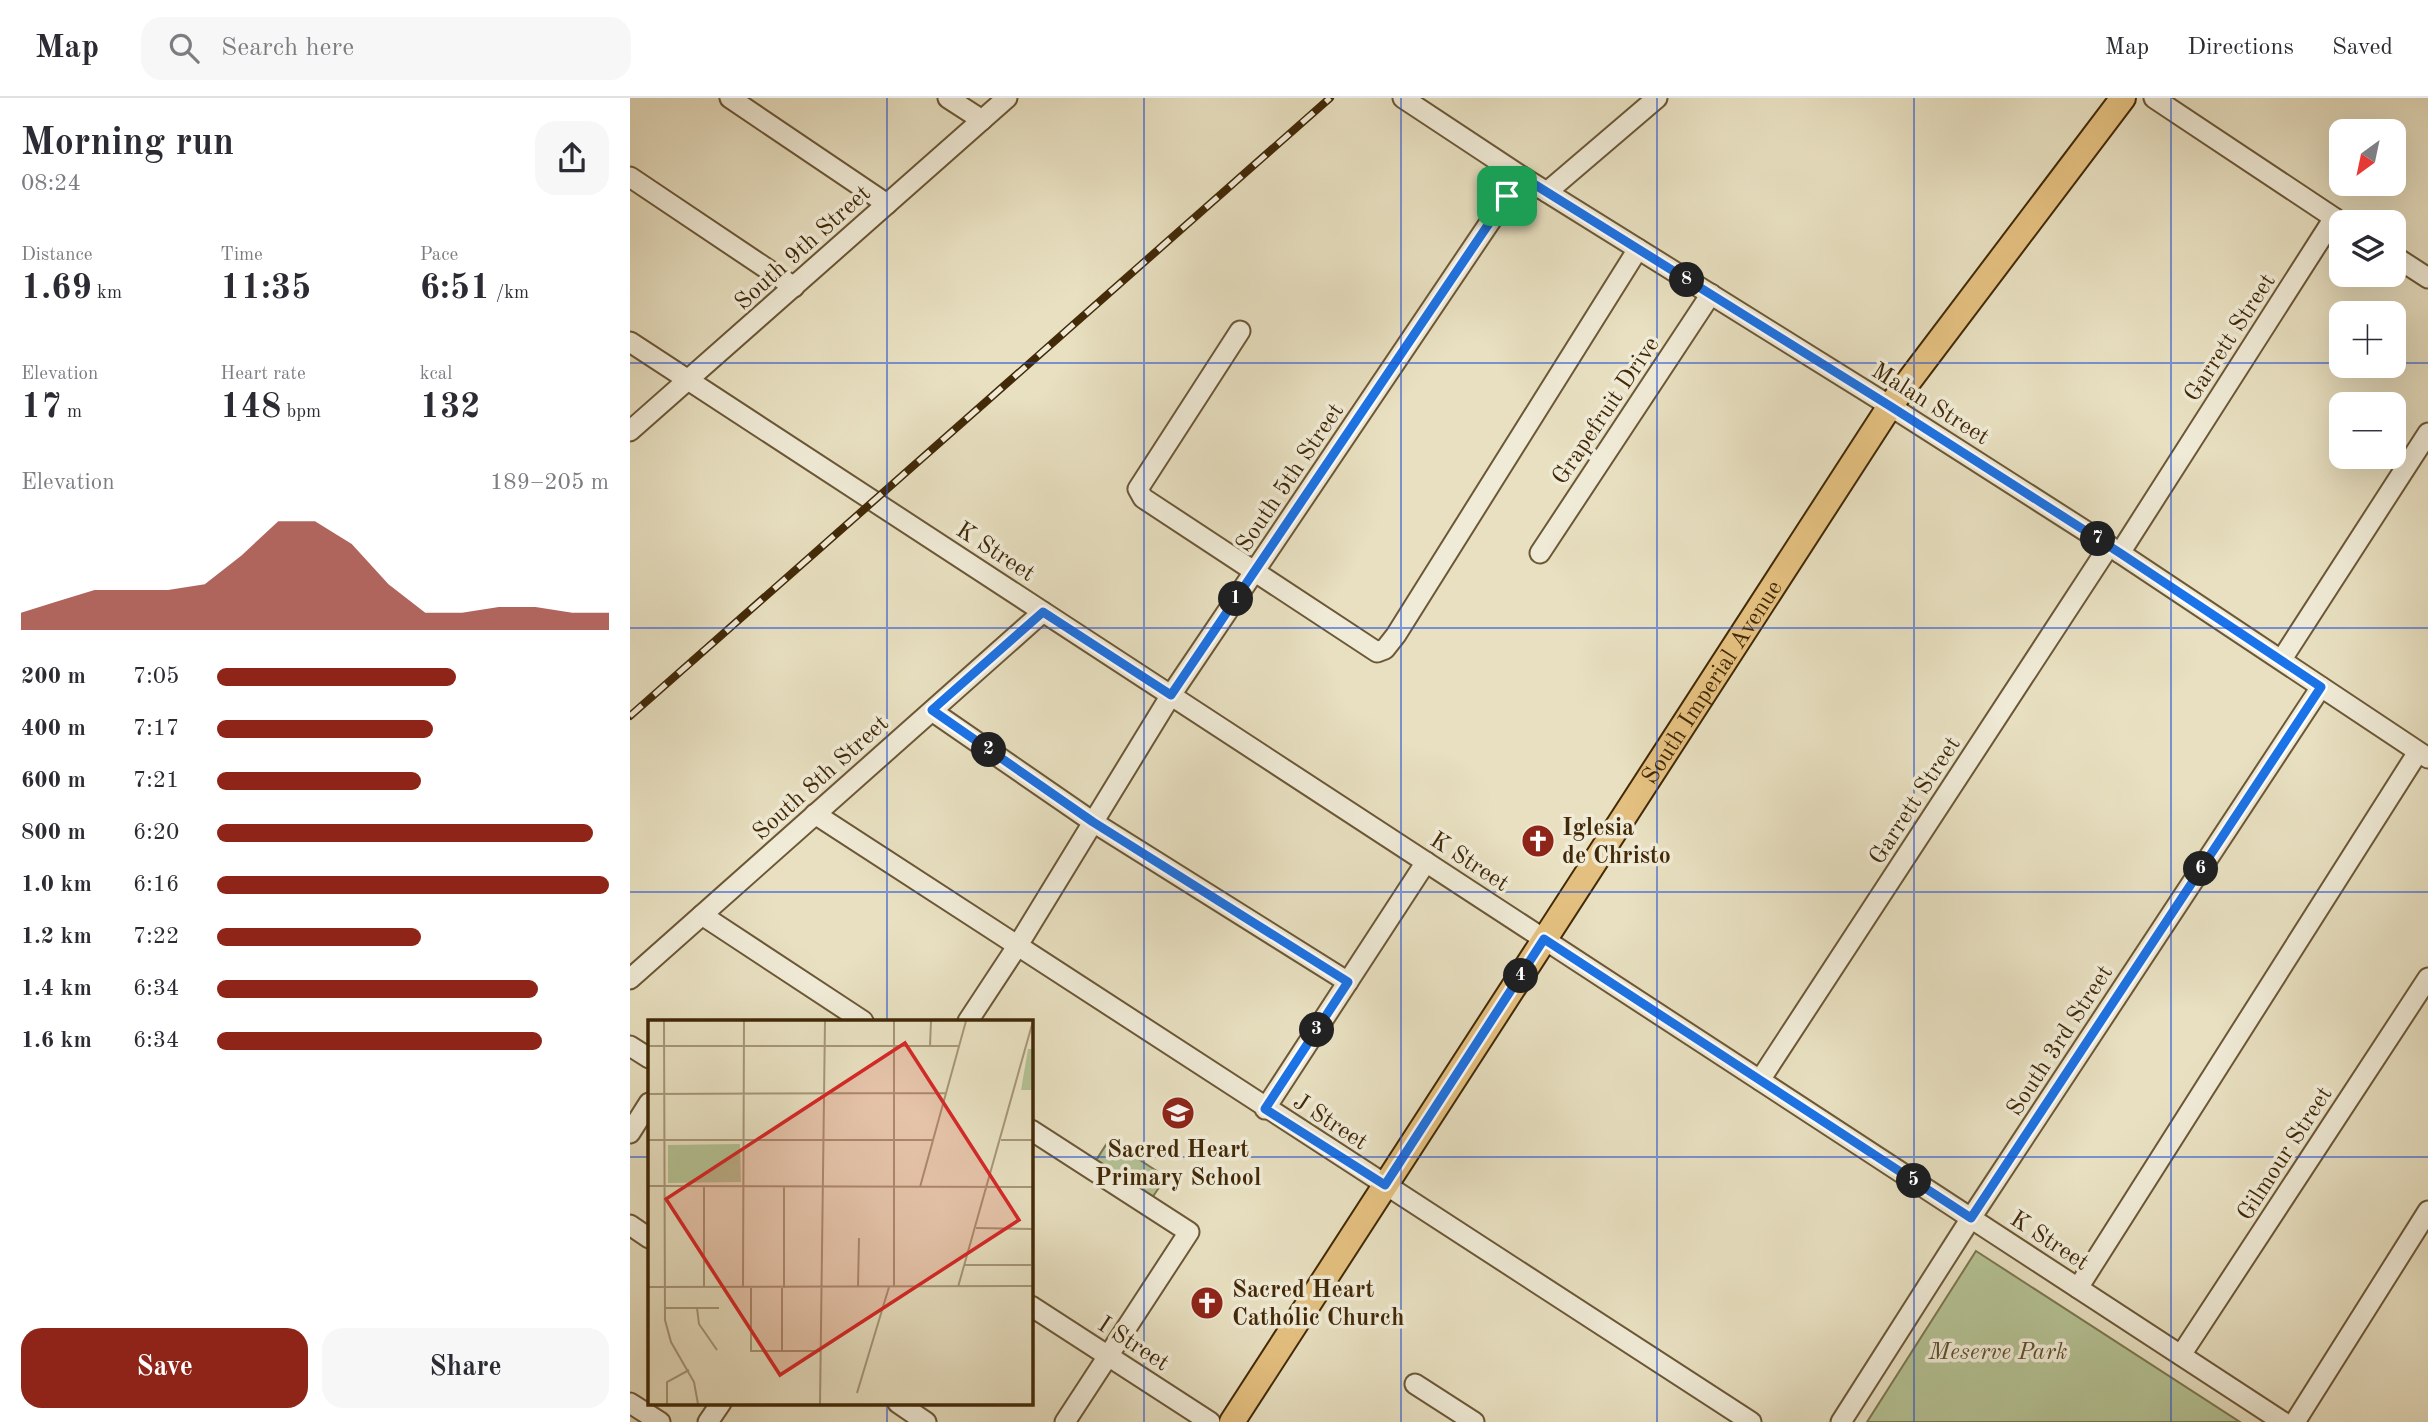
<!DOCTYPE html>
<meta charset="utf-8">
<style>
:root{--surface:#fff;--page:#f7f7f7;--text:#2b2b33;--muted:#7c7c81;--line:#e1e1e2;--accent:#8f2418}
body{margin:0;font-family:"Old Standard TT",serif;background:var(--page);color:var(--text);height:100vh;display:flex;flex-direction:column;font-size:26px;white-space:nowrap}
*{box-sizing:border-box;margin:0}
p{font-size:23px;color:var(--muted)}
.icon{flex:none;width:38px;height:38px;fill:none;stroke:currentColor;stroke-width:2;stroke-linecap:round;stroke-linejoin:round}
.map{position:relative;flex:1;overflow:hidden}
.details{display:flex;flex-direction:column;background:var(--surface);width:630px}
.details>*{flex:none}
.needle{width:46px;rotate:213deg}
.controls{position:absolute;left:1699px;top:21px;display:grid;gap:14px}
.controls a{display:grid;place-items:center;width:77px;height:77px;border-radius:14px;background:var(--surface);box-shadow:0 7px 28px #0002;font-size:35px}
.pin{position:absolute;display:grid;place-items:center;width:60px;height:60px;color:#fff;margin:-30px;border-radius:14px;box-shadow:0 4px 10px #0006}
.km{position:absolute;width:35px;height:35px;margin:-18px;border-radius:50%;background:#222;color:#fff;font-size:19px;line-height:35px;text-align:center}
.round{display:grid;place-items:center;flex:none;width:74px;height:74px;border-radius:21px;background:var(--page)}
.overview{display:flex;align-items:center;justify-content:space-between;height:119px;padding:0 21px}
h1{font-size:38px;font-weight:700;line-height:52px}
.figures{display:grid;grid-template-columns:repeat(3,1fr);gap:10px;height:119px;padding:7px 21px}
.figures div{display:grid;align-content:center}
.figures b{font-size:35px;font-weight:700}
.figures small{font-size:19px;font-weight:400}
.figures p{font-size:19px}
.chart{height:196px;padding:14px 21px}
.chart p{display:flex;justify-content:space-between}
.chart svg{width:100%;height:126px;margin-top:7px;fill:var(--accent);opacity:.7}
.action{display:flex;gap:14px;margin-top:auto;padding:14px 21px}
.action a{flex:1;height:80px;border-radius:21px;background:var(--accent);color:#fff;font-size:28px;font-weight:700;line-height:80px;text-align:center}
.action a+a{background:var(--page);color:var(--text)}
ul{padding:0 21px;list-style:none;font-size:23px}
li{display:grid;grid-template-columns:112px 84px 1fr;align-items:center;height:52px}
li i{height:18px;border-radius:9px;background:var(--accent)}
header{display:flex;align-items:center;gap:42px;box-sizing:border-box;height:98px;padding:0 35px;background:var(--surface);border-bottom:2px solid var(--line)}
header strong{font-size:33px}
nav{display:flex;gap:38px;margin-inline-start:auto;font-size:24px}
.search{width:490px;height:63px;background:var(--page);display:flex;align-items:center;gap:18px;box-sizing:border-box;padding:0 24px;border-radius:21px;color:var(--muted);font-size:26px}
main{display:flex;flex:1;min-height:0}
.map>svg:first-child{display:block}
.green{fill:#b4c294;stroke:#7b764e;stroke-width:2}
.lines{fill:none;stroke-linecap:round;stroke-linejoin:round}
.minor-casing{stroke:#6c5736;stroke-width:23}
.major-casing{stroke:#422907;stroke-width:28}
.minor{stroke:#f0ebd7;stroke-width:19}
.major{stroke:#e4c080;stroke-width:24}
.rail-casing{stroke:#422907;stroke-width:8}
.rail{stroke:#f0ebd7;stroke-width:5;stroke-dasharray:16;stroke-linecap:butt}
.route-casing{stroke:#fff;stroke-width:14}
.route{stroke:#1a73e8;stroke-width:9}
.grid{fill:none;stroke:#1d4ed8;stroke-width:2;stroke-opacity:0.55}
.labels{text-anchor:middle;stroke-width:7;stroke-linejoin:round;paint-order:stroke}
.street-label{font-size:24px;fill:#422907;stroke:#f0ebd7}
.poi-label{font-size:24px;font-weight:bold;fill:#422907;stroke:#f0ebd7;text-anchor:start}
.park-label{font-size:24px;font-style:italic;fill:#5e4f2a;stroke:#f0ebd7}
.inset-road{fill:none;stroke:#a69777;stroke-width:2}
.view{fill:#d62828;fill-opacity:0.15;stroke:#d62828;stroke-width:3.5}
.inset-edge{fill:none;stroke:#422907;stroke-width:3.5}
</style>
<header>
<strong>Map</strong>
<div class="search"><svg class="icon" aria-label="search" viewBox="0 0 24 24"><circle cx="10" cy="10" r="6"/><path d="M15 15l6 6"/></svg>Search here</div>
<nav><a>Map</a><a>Directions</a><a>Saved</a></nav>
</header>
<main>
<section class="details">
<div class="overview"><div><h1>Morning run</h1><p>08:24</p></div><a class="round"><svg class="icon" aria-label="share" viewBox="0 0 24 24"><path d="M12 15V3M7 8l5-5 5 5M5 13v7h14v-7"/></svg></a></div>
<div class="figures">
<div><p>Distance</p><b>1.69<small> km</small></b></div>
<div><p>Time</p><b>11:35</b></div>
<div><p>Pace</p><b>6:51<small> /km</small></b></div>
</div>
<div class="figures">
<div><p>Elevation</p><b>17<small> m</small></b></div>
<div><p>Heart rate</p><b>148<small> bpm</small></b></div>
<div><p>kcal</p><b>132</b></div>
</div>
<div class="chart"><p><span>Elevation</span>189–205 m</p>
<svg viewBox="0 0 160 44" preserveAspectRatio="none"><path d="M0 44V38L10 34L20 30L30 30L40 30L50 28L60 18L70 6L80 6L90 14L100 28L110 38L120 38L130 36L140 36L150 38L160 38V44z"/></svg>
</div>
<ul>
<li><b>200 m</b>7:05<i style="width:61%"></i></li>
<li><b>400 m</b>7:17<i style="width:55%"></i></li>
<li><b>600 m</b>7:21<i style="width:52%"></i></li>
<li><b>800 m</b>6:20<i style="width:96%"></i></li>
<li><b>1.0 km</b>6:16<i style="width:100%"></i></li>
<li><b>1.2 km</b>7:22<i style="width:52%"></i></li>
<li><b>1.4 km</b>6:34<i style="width:82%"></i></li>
<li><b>1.6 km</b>6:34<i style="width:83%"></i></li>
</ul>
<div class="action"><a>Save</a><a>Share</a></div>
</section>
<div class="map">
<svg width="1798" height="1324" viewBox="0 0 1798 1324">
<rect width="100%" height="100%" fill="#e8e0c1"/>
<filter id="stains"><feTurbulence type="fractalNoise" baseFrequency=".00286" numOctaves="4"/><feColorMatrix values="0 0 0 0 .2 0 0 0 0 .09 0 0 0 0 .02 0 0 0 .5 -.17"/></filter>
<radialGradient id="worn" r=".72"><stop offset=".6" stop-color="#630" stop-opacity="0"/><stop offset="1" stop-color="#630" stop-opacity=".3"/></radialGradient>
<g class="green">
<path d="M479,1042L536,1079L522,1100L465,1064Z"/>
<path d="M1346,1153L1610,1324H1237Z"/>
</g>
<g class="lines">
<defs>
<g id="minor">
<path d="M100,0L257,106"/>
<path d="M318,0L352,22"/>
<path d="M773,0L891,78L1260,308L1490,455L1798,660"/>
<path d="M1524,0L1712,125"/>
<path d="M0,79L164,189"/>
<path d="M917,94L1027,0"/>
<path d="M1764,158L1798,180"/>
<path d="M610,233L508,391L513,400L747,554L755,551L766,537L1008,151"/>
<path d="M0,244L1653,1324"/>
<path d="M0,333L377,0"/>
<path d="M910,455L1081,196"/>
<path d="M1490,455L1704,120"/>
<path d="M1652,561L1798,335"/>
<path d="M302,613L463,724L718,884"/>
<path d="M185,716L1121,1324"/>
<path d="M72,817L233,923"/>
<path d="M0,881L413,514"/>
<path d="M338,923L388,847L541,597L891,78"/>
<path d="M0,948L19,960"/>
<path d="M1130,982L1479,448"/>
<path d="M635,1011L796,764"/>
<path d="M401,1032L559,1134L435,1324"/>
<path d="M0,1035L19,1005"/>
<path d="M0,1127L19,1140"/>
<path d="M1448,1190L1788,654"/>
<path d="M401,1208L580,1324"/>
<path d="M1551,1257L1798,880"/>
<path d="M785,1286L844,1324"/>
<path d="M0,1305L30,1324"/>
<path d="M268,1305L296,1324"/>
<path d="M78,1324L91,1305"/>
<path d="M1211,1324L1341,1120L1691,589"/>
<path d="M1665,1324L1798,1113"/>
</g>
<g id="major">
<path id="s1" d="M602,1324L1260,308L1493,0"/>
</g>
</defs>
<use href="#minor" class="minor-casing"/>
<use href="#major" class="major-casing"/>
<use href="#minor" class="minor"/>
<use href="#major" class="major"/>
<defs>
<path id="rail" d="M0,618L700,0"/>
</defs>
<use href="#rail" class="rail-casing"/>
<use href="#rail" class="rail"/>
</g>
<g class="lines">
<defs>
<path id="route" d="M891,78L1260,308L1490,455L1691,589L1341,1120L914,841L755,1087L635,1011L718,884L463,724L302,612L413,514L541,597Z"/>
</defs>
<use href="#route" class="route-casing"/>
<use href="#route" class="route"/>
</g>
<path class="grid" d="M257,0V923M514,0V1324M771,0V1324M1027,0V1324M1284,0V1324M1541,0V1324M0,265H1712M1764,265H1798M0,530H1798M0,794H1798M0,1059H19M401,1059H1798M257,1305V1324"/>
<defs>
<symbol id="church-disc" viewBox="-11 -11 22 22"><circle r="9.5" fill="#8f2418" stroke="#f0ebd7"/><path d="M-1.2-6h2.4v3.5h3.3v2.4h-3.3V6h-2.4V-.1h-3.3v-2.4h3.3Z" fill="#fff"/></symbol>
<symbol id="school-disc" viewBox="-11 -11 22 22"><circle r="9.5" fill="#8f2418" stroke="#f0ebd7"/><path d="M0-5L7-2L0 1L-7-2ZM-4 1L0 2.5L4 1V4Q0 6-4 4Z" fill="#fff"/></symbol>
</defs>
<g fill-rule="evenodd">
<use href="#church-disc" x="889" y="724" width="38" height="38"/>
<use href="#school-disc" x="529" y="996" width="38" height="38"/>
<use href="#church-disc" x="558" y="1186" width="38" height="38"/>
</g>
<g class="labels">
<g class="street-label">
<text transform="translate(172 149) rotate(-42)" y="8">South 9th Street</text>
<text transform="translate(1599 239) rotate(-57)" y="8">Garrett Street</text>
<text transform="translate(1301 305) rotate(32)" y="8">Malan Street</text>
<text transform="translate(975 312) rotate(-56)" y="8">Grapefruit Drive</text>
<text transform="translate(659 379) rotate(-56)" y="8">South 5th Street</text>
<text transform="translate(366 453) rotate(33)" y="8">K Street</text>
<text dy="8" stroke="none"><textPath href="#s1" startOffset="882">South Imperial Avenue</textPath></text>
<text transform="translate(190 679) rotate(-42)" y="8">South 8th Street</text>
<text transform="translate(1284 702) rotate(-57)" y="8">Garrett Street</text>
<text transform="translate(840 763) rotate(33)" y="8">K Street</text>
<text transform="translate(1429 942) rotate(-57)" y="8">South 3rd Street</text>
<text transform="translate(701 1023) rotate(33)" y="8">J Street</text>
<text transform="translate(1654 1055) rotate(-57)" y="8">Gilmour Street</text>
<text transform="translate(1420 1142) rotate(33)" y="8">K Street</text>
<text transform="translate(504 1245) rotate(33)" y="8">I Street</text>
</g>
<g class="poi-label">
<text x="932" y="737">Iglesia<tspan x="932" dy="28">de Christo</tspan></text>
<text x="548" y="1059" text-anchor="middle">Sacred Heart<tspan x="548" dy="28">Primary School</tspan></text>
<text x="602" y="1199">Sacred Heart<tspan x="602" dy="28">Catholic Church</tspan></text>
</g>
<g class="park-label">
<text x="1368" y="1261">Meserve Park</text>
</g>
</g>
<g transform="translate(18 922)">
<rect width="385" height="385" fill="#e8e0c1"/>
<path d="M380,29H385V70H373ZM92,124L93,162L20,163V125Z" fill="#b4c294"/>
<path class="inset-road" d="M16,1L17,300L23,322L46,362L50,384M0,26H311M282,26L283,1M0,74L298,73M0,120H285M353,120H385M0,166L385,167M272,167L318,1M328,208L384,209M317,245H383M246,266V1M0,267L385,266M56,267V166M95,267L96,1M210,267L211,218M310,267L385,1M103,268V331H172M134,268V331M136,268V167M16,288H71M49,288L51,304L69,330M209,373L241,267M19,384V362L41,350M172,384L177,1"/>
<path class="view" d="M257,23L371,200L132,355L18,179Z"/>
<rect width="385" height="385" class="inset-edge"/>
</g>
<rect width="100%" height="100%" filter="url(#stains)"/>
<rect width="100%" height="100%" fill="url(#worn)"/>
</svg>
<div class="controls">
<a><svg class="needle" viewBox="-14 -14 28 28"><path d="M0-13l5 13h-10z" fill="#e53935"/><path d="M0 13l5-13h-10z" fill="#7c7c81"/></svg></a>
<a><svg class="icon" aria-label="layers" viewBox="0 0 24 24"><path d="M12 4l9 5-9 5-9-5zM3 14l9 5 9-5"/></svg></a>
<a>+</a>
<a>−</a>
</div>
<div class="pin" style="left:877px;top:98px;background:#1e9e55"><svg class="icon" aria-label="arrive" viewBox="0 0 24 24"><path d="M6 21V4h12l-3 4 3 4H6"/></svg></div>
<b class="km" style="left:606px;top:501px">1</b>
<b class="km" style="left:359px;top:652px">2</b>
<b class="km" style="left:687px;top:932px">3</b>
<b class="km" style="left:891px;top:878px">4</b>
<b class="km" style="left:1284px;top:1083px">5</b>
<b class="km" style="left:1571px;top:771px">6</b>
<b class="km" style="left:1468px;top:441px">7</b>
<b class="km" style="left:1057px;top:182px">8</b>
</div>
</main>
